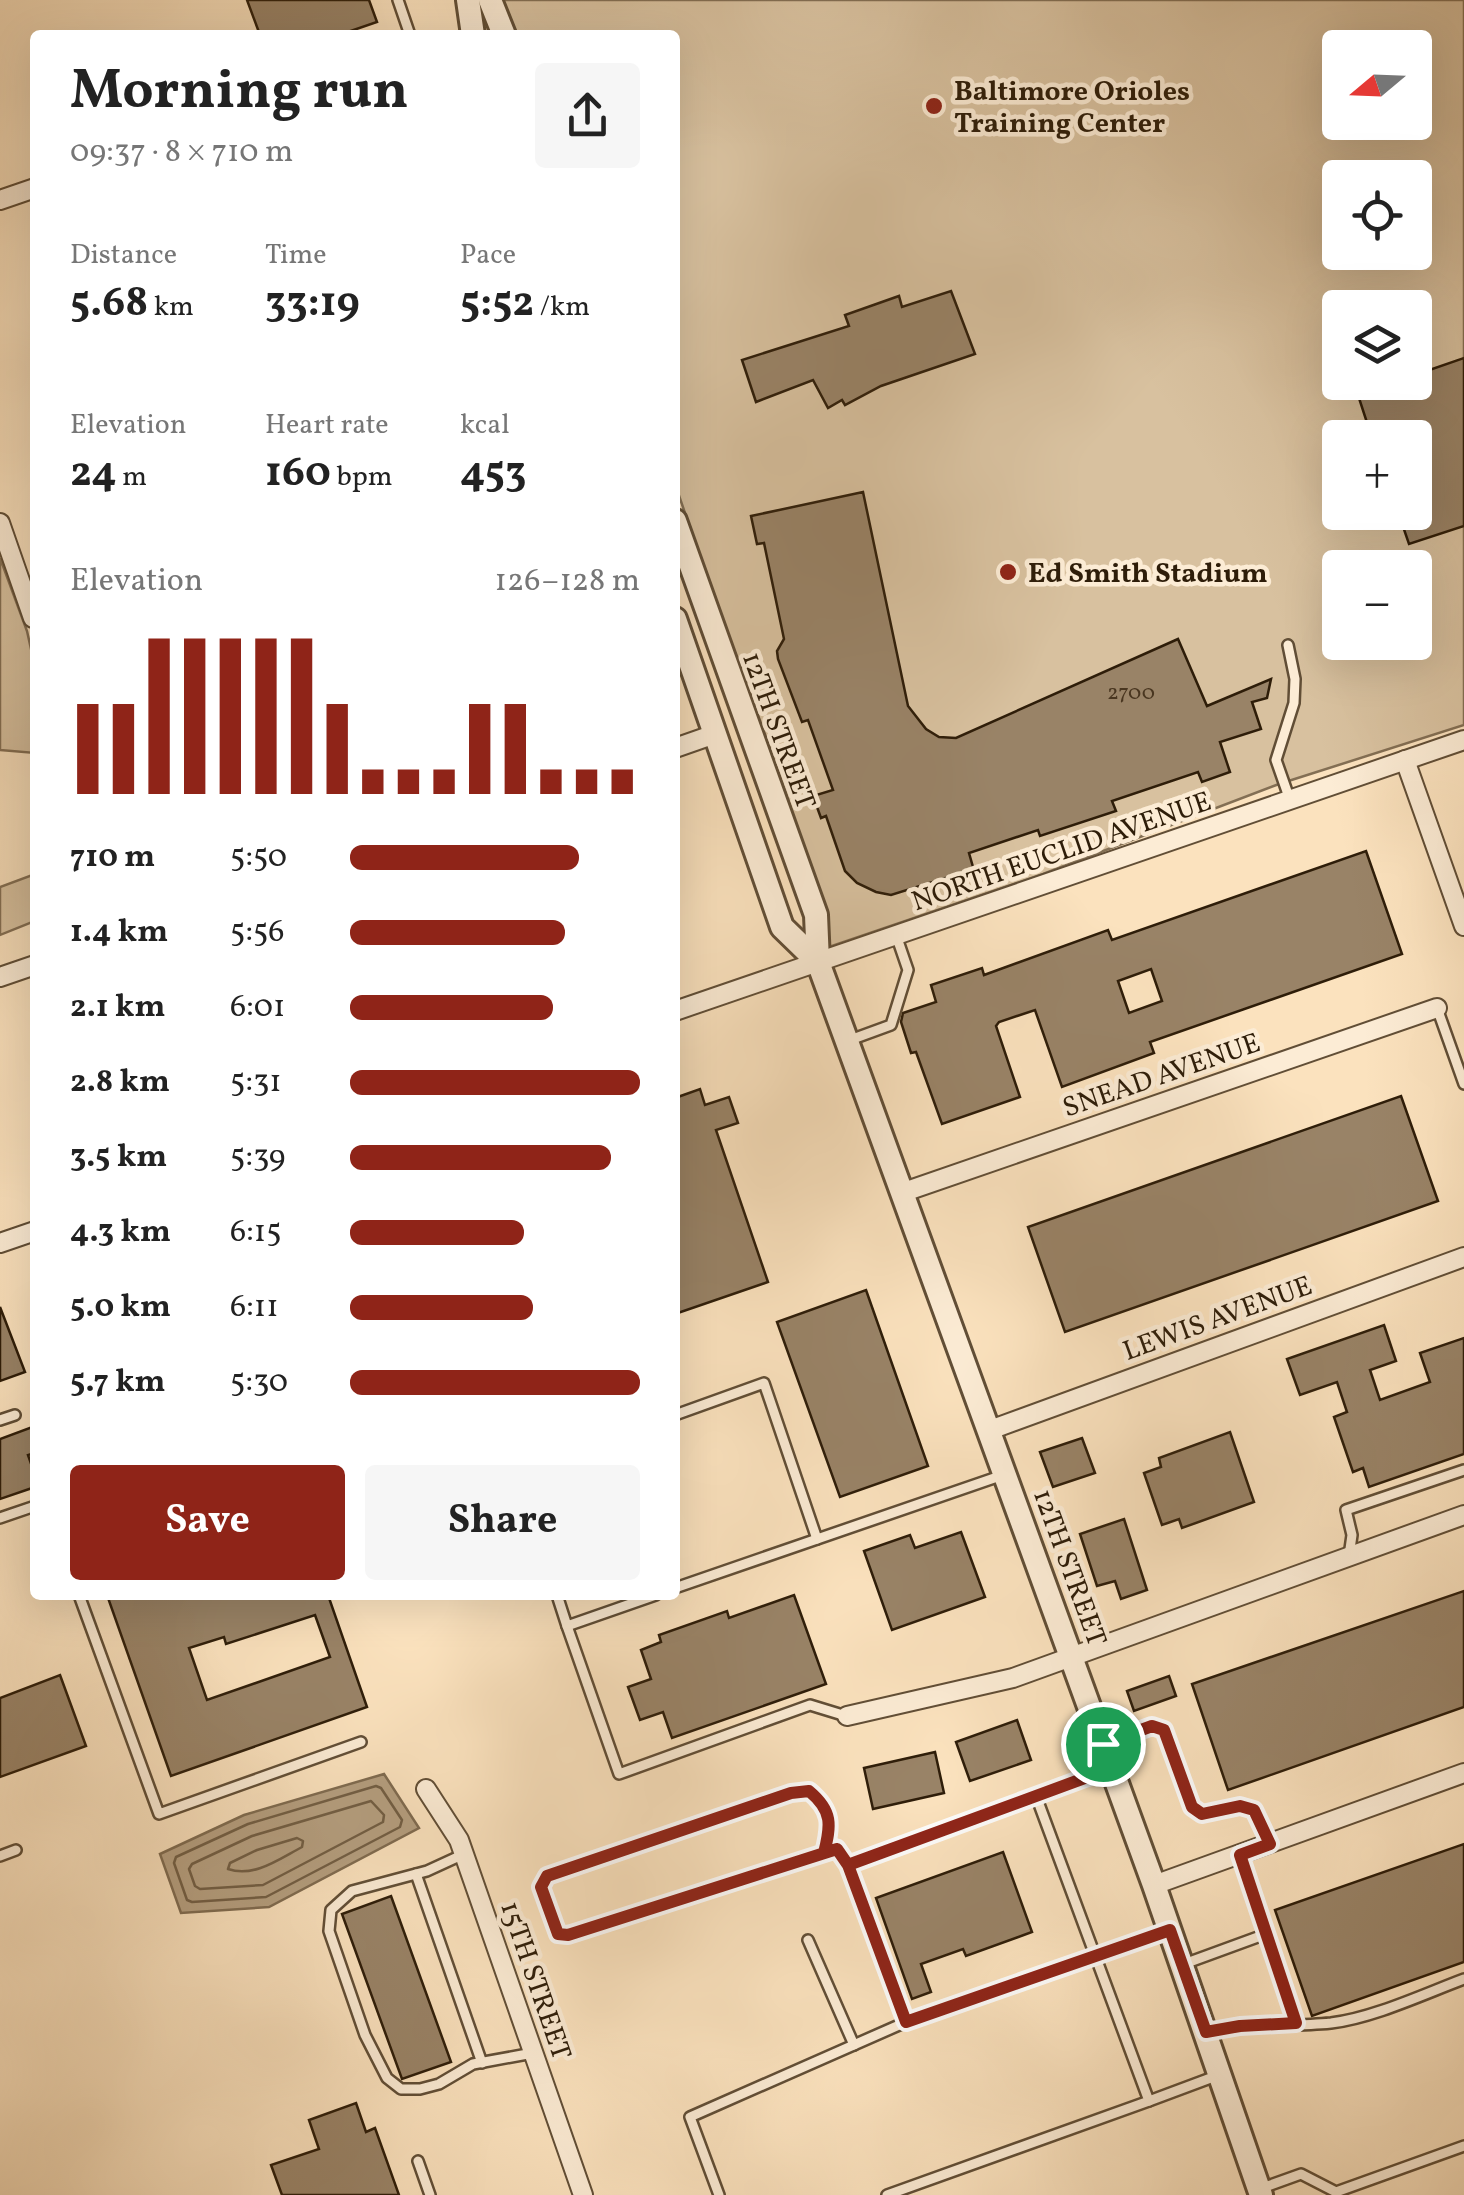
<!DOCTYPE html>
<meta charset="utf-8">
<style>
:root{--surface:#fff;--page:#f6f6f6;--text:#222;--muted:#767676;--accent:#8f2418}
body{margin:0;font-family:Vollkorn,serif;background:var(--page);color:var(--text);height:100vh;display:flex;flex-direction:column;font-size:38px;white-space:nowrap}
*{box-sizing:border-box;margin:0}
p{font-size:32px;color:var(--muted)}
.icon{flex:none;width:55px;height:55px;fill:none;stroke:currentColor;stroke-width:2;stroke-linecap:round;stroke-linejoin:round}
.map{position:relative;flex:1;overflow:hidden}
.details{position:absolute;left:30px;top:30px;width:650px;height:1570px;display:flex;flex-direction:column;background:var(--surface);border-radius:10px;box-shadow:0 10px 40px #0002}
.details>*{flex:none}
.needle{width:65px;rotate:251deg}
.buttons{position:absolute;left:1322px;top:30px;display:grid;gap:20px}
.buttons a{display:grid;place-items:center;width:110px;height:110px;border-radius:10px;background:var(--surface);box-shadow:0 10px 40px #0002;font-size:50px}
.pin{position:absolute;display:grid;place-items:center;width:85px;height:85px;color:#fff;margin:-42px;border:5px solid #fff;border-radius:50%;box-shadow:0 2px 10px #0007}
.round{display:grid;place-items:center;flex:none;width:105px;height:105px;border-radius:10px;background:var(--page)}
.overview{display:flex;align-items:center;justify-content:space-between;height:170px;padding:0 40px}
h1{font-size:55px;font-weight:700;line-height:75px}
.figures{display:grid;grid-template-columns:repeat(3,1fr);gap:15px;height:170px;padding:10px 40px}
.figures div{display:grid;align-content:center}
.figures b{font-size:42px;font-weight:700}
.figures small{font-size:28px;font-weight:400}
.figures p{font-size:28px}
.chart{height:280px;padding:20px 40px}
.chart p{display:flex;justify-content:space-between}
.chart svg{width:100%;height:180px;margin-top:10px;stroke:var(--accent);stroke-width:6}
.cta{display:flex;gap:20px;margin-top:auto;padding:20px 40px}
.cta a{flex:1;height:115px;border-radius:10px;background:var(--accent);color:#fff;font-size:40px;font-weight:700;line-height:115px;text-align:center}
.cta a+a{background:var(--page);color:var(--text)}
ul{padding:0 40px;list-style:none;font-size:32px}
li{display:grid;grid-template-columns:160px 120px 1fr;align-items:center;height:75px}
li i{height:25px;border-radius:12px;background:var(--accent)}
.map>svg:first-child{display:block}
.green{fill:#d8c19f;stroke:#836f54;stroke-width:2.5;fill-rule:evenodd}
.water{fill:#b59f80;stroke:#7f6b50;stroke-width:2.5}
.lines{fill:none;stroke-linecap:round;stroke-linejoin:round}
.shore{stroke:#725e44;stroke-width:2.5}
.building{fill:#998367;stroke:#2e1d09;stroke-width:2.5;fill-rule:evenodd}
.service-casing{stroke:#614e36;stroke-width:14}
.minor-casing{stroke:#614e36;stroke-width:22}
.tertiary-casing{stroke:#614e36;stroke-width:28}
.service{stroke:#fcecd5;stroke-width:9}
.minor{stroke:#fcecd5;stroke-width:18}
.tertiary{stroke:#fcecd5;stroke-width:22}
.route-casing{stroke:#fff;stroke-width:20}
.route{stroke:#8f2418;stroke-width:12}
.poi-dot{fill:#8f2418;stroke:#fcecd5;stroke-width:4}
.labels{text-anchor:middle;stroke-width:9;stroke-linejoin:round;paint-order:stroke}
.number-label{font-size:22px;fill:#493620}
.poi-label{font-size:28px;font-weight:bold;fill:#2e1d09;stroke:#fcecd5;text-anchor:start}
.street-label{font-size:28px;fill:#2e1d09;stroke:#fcecd5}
</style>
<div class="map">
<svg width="1464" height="2195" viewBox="0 0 1464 2195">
<rect width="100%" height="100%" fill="#fbe2be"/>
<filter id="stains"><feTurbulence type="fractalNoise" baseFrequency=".002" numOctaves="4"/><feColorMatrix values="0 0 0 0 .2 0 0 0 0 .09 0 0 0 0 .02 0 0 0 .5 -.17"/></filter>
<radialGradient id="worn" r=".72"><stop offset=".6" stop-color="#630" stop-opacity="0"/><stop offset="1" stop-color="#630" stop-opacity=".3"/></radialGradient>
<g class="green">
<path d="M503,0H1464V725L1279,784L1043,874L829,947L827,910L748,696L675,484V35H517ZM1340,48H1415V122H1340ZM1340,178H1415V252H1340ZM1340,308H1415V382H1340ZM1340,438H1415V512H1340ZM1340,568H1415V642H1340Z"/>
<path d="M0,558L27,631L35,667V753L0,750Z"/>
<path d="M35,874V921L0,935V887Z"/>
</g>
<path class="water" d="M384,1774L419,1828L269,1907L181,1913L160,1854L244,1815Z"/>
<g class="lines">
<g class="shore">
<path d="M376,1786L381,1788L402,1820L400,1827L266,1897L192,1902L187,1900L174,1863L176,1857L248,1824Z"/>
<path d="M371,1801L384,1815L383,1822L263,1885L200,1889L195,1886L189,1869L192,1864L252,1836Z"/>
<path d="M297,1838L303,1841L302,1847C279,1859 254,1878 228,1869L230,1863L257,1850Z"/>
</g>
</g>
<g class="building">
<path d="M247,0H369L377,22L339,35H260Z"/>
<path d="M951,291L975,354L881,386L845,405L842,400L828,408L813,380L756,402L742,360L849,326L845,315L899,296L902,307Z"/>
<path d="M1464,358V526L1409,544L1398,512H1415V438H1372L1358,395L1394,382H1415V375Z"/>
<path d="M863,492L908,706L926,729L939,737L956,738L1178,639L1207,706L1271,679L1267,698L1252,702L1261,729L1220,742L1230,772L1202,782L1198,772L1112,801L1116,811L1040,836L1038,830L969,853L975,874L959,879L958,874L891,895L876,892L857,883L845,871L826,816L821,818L813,796L833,790L808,720L802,722L778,659L777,651L784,639L764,543L757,544L751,516Z"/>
<path d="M1366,851L1402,954L1150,1042L1154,1053L1062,1087L1035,1010L999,1022L996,1026L1020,1097L942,1124L916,1052L911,1053L901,1022L903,1013L936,1002L931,985L982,968L984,975L1108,930L1112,940ZM1151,969L1162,1001L1129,1013L1118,981Z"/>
<path d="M700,1089L705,1105L729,1097L738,1123L716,1130L768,1282L675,1314V1098Z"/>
<path d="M1401,1096L1438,1201L1065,1332L1028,1227Z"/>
<path d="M866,1290L928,1466L840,1497L777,1322Z"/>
<path d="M0,1307L25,1372L0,1381Z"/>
<path d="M1384,1325L1396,1361L1370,1370L1380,1400L1430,1382L1420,1353L1464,1338V1454L1369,1487L1363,1468L1353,1472L1334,1417L1347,1412L1337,1382L1300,1395L1287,1359Z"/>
<path d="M35,1426V1453L28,1455L35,1475V1487L0,1499V1439Z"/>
<path d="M1230,1432L1254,1502L1182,1528L1179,1519L1162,1525L1144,1473L1161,1467L1159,1458Z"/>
<path d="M1082,1438L1095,1473L1053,1487L1040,1452Z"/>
<path d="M1124,1519L1147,1590L1121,1599L1115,1581L1097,1586L1080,1534Z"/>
<path d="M961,1532L985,1597L892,1630L864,1551L910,1535L915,1548Z"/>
<path d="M1464,1591V1707L1228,1790L1192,1684Z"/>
<path d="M107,1595H328L367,1707L171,1776ZM315,1615L330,1657L207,1700L189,1648L224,1637L226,1644Z"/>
<path d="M794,1595L826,1684L672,1738L663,1712L640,1720L628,1687L651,1679L641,1650L661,1642L659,1635L727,1611L729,1618Z"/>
<path d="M60,1675L86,1746L0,1777V1698Z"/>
<path d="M1169,1676L1176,1696L1134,1711L1127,1691Z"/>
<path d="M1017,1720L1031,1760L970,1781L956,1742Z"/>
<path d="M935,1752L944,1793L873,1809L864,1768Z"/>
<path d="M1464,1844V1962L1312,2016L1275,1910Z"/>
<path d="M1003,1852L1032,1932L966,1956L963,1949L921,1964L931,1992L912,1999L876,1898Z"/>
<path d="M391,1896L451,2062L402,2079L342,1914Z"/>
<path d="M356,2103L366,2132L375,2128L399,2195H282L271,2165L319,2149L309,2120Z"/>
</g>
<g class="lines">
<defs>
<g id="service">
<path d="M398,0L410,35"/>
<path d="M1288,645L1295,679L1294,703L1276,760L1290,800"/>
<path d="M1437,1008L1464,1084"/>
<path d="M850,1040L891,1025L908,970L896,935"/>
<path d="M675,1415L764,1383L817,1539"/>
<path d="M0,1420L15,1415"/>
<path d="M0,1518L35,1506"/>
<path d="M1349,1556L1352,1535L1346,1510L1464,1470"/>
<path d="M675,1588L1003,1475"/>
<path d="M79,1595L159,1814L361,1742"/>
<path d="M557,1595L567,1626L656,1595"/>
<path d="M567,1626L619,1774L810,1705L846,1716"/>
<path d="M1104,1743L1151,1726L1163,1730L1193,1807L1202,1814L1239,1806L1254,1810L1271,1844"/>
<path d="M824,1853C831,1824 833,1811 809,1791L791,1793L547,1876L541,1887L558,1933L568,1935L837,1849L848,1865"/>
<path d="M464,1854L427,1871L352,1891L331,1910L329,1931L365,2035L387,2078L401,2089H420L439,2084L473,2064L533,2053"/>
<path d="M1240,1855L1296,2023"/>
<path d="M0,1856L16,1850"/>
<path d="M416,1874L482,2063"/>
<path d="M808,1940L854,2045"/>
<path d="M1184,1964L1266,1934"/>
<path d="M906,2022L1167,1931"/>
<path d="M1206,2032C1248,2024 1289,2027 1331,2023C1373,2018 1424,1994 1464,1979"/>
<path d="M1149,2101L1216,2076"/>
<path d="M418,2161L430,2195"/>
<path d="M1262,2188L1301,2174L1336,2192L1464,2146"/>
<path d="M719,2195L690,2117L906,2022L848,1865L1112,1768"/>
<path d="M887,2195L1149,2101L1036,1796"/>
</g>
<g id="minor">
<path d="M0,200L35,188"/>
<path d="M0,523L33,618"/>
<path d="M675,748L715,734"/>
<path d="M1405,760L1464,926"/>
<path d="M0,977L35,965"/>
<path d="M675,1011L1464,740"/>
<path d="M904,1192L1437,1008"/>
<path d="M0,1243L35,1231"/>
<path d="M990,1430L1464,1257"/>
<path d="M847,1716L1013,1678L1464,1515"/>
<path d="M426,1789L459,1840L583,2195"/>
<path d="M1154,1885L1464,1773"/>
</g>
<g id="tertiary">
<path d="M468,0L473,35"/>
<path d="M490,0L504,35"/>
<path d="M675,521L816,915L818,962L1154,1885L1261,2195"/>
<path d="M675,619L782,927L818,962"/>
</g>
</defs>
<use href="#service" class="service-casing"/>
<use href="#minor" class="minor-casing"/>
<use href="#tertiary" class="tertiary-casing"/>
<use href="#service" class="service"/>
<use href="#minor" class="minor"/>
<use href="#tertiary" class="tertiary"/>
</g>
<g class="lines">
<defs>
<path id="route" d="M1103,1744L1112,1768L848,1865L837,1849L568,1935L558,1934L541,1887L547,1876L791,1793L809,1791C833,1811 831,1825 824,1853L837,1849L848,1865L906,2022L1170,1930L1206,2032L1240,2026L1296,2023L1240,1855L1270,1844L1254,1810L1240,1806L1202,1814L1192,1807L1164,1730L1152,1726L1103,1744"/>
</defs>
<use href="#route" class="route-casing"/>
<use href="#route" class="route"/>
</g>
<g class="poi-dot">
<circle cx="934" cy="106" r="10"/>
<circle cx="1008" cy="572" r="10"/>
</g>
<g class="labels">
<g class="number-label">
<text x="1131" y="699">2700</text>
</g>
<g class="poi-label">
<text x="954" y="100">Baltimore Orioles<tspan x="954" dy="32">Training Center</tspan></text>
<text x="1028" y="582">Ed Smith Stadium</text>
</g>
<g class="street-label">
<text transform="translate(780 730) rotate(70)" y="10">12TH STREET</text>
<text transform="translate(1061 850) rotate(-19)" y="10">NORTH EUCLID AVENUE</text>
<text transform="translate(1161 1074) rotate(-19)" y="10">SNEAD AVENUE</text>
<text transform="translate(1217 1317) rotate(-20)" y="10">LEWIS AVENUE</text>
<text transform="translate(1071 1567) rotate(70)" y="10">12TH STREET</text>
<text transform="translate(537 1980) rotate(71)" y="10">15TH STREET</text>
</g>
</g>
<rect width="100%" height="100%" filter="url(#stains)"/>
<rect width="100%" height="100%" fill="url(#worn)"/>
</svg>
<div class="buttons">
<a><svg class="needle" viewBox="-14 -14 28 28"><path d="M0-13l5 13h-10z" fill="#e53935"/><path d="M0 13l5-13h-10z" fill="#767676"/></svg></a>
<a><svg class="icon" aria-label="locate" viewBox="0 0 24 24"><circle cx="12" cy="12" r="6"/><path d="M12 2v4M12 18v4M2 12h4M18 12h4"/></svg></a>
<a><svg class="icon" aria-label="layers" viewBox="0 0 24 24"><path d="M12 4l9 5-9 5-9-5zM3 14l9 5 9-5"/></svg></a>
<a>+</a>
<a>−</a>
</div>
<div class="pin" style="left:1103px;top:1744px;background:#1e9e55"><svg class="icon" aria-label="arrive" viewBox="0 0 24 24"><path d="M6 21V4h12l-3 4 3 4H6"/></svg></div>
<section class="details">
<div class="overview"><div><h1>Morning run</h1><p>09:37 · 8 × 710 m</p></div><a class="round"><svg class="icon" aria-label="share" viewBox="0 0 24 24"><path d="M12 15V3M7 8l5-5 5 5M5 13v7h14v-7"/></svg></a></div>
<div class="figures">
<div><p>Distance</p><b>5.68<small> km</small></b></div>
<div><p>Time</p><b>33:19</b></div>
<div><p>Pace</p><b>5:52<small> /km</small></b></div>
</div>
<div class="figures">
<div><p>Elevation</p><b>24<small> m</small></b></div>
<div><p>Heart rate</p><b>160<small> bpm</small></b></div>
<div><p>kcal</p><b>453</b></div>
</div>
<div class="chart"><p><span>Elevation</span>126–128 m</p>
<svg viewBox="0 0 160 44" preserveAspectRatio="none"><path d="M5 44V22M15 44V22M25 44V6M35 44V6M45 44V6M55 44V6M65 44V6M75 44V22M85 44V38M95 44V38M105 44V38M115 44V22M125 44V22M135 44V38M145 44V38M155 44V38"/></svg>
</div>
<ul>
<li><b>710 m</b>5:50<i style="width:79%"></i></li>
<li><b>1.4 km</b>5:56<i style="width:74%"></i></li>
<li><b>2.1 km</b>6:01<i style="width:70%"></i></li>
<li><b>2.8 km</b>5:31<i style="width:100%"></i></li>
<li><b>3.5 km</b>5:39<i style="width:90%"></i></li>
<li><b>4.3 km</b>6:15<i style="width:60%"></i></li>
<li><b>5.0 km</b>6:11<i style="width:63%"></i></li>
<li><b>5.7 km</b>5:30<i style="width:100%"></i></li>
</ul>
<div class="cta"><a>Save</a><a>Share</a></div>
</section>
</div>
